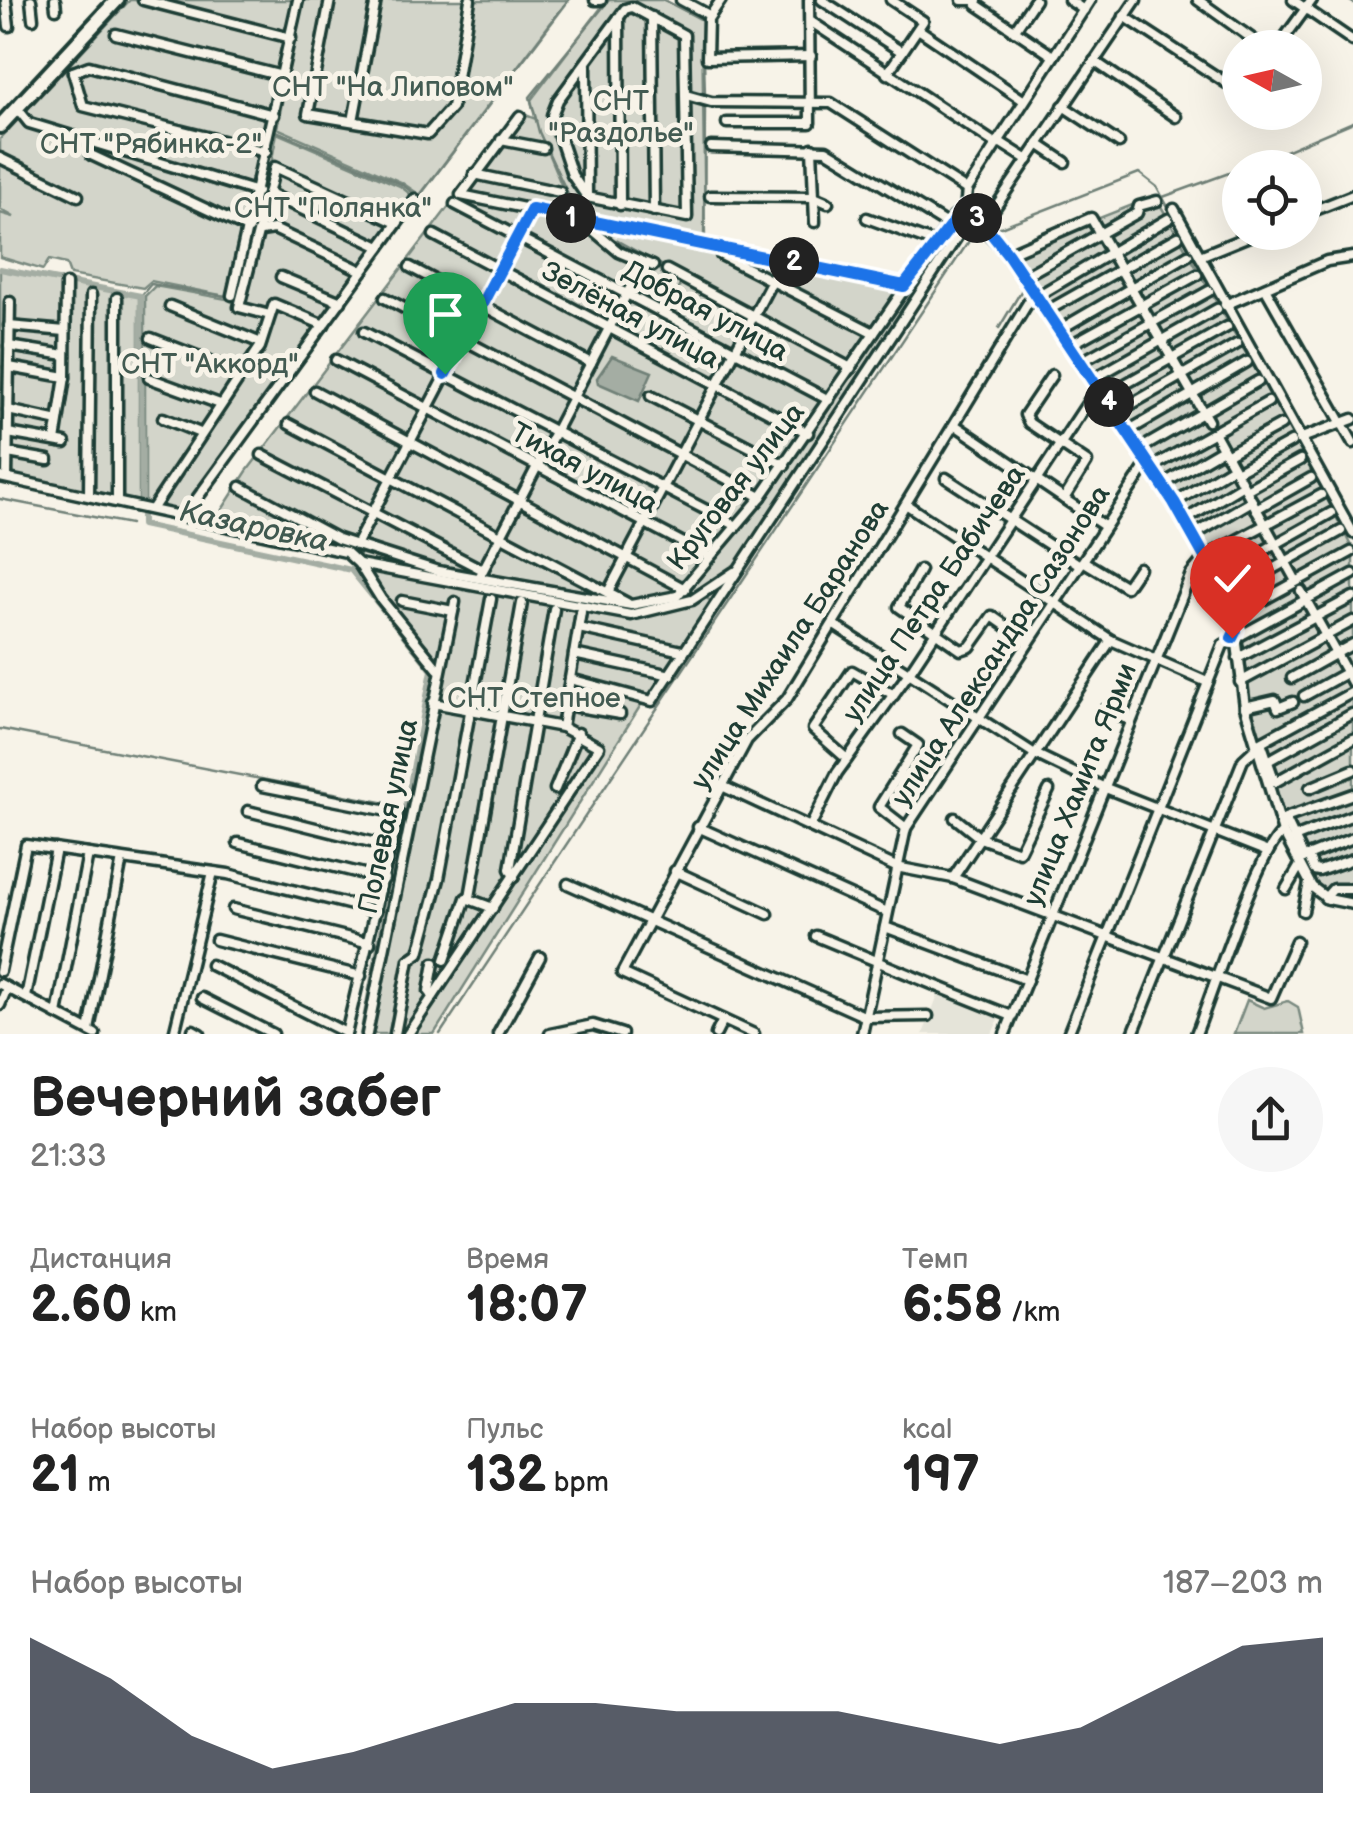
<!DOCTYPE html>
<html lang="ru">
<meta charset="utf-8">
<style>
:root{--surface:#fff;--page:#f6f6f6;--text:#222;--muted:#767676;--accent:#111827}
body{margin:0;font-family:"Balsamiq Sans",sans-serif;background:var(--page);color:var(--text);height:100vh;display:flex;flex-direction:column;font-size:38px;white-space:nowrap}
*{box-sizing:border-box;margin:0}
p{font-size:32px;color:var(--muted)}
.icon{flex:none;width:55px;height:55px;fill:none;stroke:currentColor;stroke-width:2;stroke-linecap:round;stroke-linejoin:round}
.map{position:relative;height:1034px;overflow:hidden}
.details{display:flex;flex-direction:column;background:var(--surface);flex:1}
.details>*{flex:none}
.needle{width:65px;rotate:278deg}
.controls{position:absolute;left:1222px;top:30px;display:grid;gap:20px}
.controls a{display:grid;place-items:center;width:100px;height:100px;border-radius:50%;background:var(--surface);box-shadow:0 10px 40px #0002;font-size:50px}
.pin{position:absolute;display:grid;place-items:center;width:85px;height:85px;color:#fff;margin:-102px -42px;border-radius:50% 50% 50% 0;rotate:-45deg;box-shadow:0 0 10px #0007}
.pin .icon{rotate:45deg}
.km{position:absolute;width:50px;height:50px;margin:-25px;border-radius:50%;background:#222;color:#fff;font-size:28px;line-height:50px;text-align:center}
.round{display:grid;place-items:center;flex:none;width:105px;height:105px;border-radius:52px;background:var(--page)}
.head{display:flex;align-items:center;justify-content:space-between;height:170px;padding:0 30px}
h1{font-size:55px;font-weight:800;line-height:75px}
.stats{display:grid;grid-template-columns:repeat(3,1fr);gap:15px;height:170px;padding:10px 30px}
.stats div{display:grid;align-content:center}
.stats b{font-size:50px;font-weight:800}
.stats small{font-size:28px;font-weight:400}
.stats p{font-size:28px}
.chart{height:280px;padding:20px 30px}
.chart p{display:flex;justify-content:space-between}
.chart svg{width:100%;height:180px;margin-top:10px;fill:var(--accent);opacity:.7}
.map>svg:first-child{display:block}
.built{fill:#e5e4d9}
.green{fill:#d3d5ca;stroke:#79897f;stroke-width:2.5}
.water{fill:#a4ada3;stroke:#6f8077;stroke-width:2.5}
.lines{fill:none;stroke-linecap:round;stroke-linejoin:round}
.stream{stroke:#6f8077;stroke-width:2.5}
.river{stroke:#a4ada3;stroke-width:6}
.minor-casing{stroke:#1f3d34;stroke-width:15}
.highway-casing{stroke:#1f3d34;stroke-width:20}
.minor{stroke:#f7f3e8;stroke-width:8}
.highway{stroke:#f7f3e8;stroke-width:12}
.route-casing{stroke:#fff;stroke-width:20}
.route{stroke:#1a73e8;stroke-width:12}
.labels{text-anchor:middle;stroke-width:10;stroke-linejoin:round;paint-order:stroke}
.park-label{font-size:28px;fill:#435b52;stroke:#f7f3e8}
.street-label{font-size:28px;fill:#1f3d34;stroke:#f7f3e8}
.water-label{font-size:30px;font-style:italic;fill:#405950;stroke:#f7f3e8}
</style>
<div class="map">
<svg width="1353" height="1034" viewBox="0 0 1353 1034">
<rect width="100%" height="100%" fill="#f7f3e8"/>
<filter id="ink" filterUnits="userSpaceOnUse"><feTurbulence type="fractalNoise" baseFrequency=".01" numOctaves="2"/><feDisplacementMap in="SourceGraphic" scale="20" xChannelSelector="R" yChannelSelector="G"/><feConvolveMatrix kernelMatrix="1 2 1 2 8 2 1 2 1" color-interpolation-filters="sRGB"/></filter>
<g filter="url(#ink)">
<path class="built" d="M939,992L1001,1014L992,1034H923Z"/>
<g class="green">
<path d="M130,0H295L235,298L151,281L143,288L70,275L66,264L49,260L43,270L0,257V213L14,217L0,209V139Z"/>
<path d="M302,0H568L420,195L401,182L277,128Z"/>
<path d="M607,0H664L702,20L705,241L578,214L548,153L576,220L916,290L917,295L733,568L689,599L628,609L426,571L218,516L247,471L520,113L536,119L531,100Z"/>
<path d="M277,133L400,186L414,197L361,269L260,221Z"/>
<path d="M1155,196L1302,450L1353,550V900L1327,893L1310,878L1276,803L1248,697L1238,616L1207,551L1013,252Z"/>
<path d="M255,221L353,270L354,278L224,452L185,512L145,503V296L155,286L238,301Z"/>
<path d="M0,270L90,287L87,491L0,474Z"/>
<path d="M91,287L139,296V502L91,492Z"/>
<path d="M366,566L629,617L662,613L703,596L711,601L682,648L686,655L653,703L644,700L434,1034H370L438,667L362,569Z"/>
<path d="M1247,1000L1264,1008L1288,1001L1298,1007L1304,1034H1234Z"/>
</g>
<path class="water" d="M612,356L652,372L639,401L598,383L597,378Z"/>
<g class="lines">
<g class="stream">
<path d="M664,0L703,20L704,31"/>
<path d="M1348,0L1353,3"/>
<path d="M704,59L705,96"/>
<path d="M274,130L401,184L419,197L569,0"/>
<path d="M1245,168L1353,122"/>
<path d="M1163,197L1240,169"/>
<path d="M986,214L1131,0"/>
<path d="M577,215L539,132L530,97L609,0"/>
<path d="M624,225L645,229"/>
<path d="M976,230L1003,255L1023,288L999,328"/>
<path d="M993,230L1139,173L1157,187L1295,437"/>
<path d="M616,240L665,267"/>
<path d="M704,241L705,104"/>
<path d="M712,243L901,279"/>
<path d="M141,296L151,284L237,298L303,0"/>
<path d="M679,317L683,309L676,293L681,283"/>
<path d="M662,350L677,323"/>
<path d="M1299,444L1308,459"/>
<path d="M0,499L130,524"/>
<path d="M0,729L407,807"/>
<path d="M440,1034L979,226"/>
</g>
<path class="river" d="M0,269L141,296L142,525L351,570L432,670L362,1034"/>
<defs>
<g id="minor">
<path d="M6,0L9,26"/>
<path d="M31,0L33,19"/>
<path d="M55,0L56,9"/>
<path d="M143,0L291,38"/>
<path d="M330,0L308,114L428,134L452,107L470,0"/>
<path d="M595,0H601"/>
<path d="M681,0L709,15"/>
<path d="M721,0L708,19L707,58L811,56"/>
<path d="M822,0L902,52"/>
<path d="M962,0H977"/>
<path d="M1069,0L1084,10"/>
<path d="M1198,0L1265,48"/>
<path d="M1293,0L1353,41"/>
<path d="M977,5L1053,56"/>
<path d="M632,7L684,35L687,217L587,197L572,175L552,115L558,100L625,9Z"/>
<path d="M1124,16L1240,92"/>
<path d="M652,17L654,211"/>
<path d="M619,20L620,205"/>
<path d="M810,21L996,144"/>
<path d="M918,29L1023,100"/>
<path d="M1014,31L1035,0"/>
<path d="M116,34L282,76"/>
<path d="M1277,48L1312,0"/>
<path d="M1094,61L1176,117"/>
<path d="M586,65L587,196"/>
<path d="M73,72L83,106L266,152"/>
<path d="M73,72L89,66L274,115"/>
<path d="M887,74L923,21L891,0"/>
<path d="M686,95L711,102L831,103L967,190"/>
<path d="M1063,106L1119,143"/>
<path d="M17,108L29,123L257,192"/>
<path d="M520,116L461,195L904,286"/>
<path d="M353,121L376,0"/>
<path d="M727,123H810L809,0"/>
<path d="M501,140L543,148"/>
<path d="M998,141L1028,160"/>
<path d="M1038,144L1065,162"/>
<path d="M711,147L826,150L948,225"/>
<path d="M812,148L815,222"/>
<path d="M91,155L249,229"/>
<path d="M0,158L78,196"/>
<path d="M474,174L560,192"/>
<path d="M268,193L380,247"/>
<path d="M710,196L814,197L828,203"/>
<path d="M455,204L829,400"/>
<path d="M965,209L1008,254L1149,461L1205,557L1233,612L1245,707L1283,832L1312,887L1328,899L1353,904"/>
<path d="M1174,209L1353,533"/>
<path d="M1305,214L1353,195"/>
<path d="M867,218L935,243"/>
<path d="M581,220L619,252L653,266"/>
<path d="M984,224L1136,0"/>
<path d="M261,231L274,229L362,271"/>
<path d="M434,235L808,433"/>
<path d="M720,247L721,255L874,333"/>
<path d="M1008,254L1091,218L1208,421"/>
<path d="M1200,256L1259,232"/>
<path d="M410,267L591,363"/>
<path d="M667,270L851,368"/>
<path d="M281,277L341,302"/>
<path d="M1023,277L1137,213L1139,206L1157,201"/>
<path d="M1265,288L1353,443"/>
<path d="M232,295L298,0"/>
<path d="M385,298L761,497"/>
<path d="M1225,305L1327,261L1353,257"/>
<path d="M170,306L261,343"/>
<path d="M1047,311L1178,237"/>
<path d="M270,315L239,307L275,167L397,223"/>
<path d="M9,326L65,331"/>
<path d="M1059,330L1188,255"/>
<path d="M364,332L735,525"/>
<path d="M151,338L241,373"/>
<path d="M1070,345L1197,275"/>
<path d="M9,346L65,355"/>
<path d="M336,360L708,556"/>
<path d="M1081,362L1209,291"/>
<path d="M9,367L65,377"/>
<path d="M1052,375L1025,415L1029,423L1087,462L1064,499"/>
<path d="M149,378L220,404"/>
<path d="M1093,379L1217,309"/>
<path d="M315,391L685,589"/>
<path d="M651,396L785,465"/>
<path d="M1104,396L1227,327"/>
<path d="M8,410L54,420"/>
<path d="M1116,413L1237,344"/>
<path d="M163,418L200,433"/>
<path d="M289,424L627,603"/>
<path d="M955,425L1104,526"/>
<path d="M1128,431L1247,362"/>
<path d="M1214,432L1296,581"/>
<path d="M8,433L65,443"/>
<path d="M1299,439L1353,419"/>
<path d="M55,441L65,377L66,284"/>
<path d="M1140,449L1258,381"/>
<path d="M8,453L48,460"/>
<path d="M262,455L481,569"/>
<path d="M1226,455L1281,425"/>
<path d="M1152,467L1268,402"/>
<path d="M1236,472L1291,442"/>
<path d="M0,477L346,552L359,564L631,615L692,600L734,572"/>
<path d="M7,478L10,302"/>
<path d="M946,478L1080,565"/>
<path d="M1168,481L1223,449"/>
<path d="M241,487L338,539L438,571L631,605L677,596L761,497L954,217L965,209L967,190L1090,0"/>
<path d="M1246,490L1300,460"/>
<path d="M89,495L91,295"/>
<path d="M1180,499L1233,467"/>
<path d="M117,500V298"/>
<path d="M907,505L1111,640L1207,682"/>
<path d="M153,508L260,347L274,304L324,325"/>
<path d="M1256,509L1311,478"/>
<path d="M185,515L415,199"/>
<path d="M1190,517L1243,485"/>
<path d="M1199,532L1252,501"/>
<path d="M356,545L532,209"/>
<path d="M1083,561L1126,587L1139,568"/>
<path d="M359,564L381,599L438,669"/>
<path d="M920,570L899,607L961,650L970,647L992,616L1029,642"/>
<path d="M1222,574L1331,513"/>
<path d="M480,576L643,263"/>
<path d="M1301,591L1353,684"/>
<path d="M608,592L783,260"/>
<path d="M1231,592L1341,531"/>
<path d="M402,601L453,611"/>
<path d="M1241,612L1351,552"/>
<path d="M834,625L1035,754L1103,787L1268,852"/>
<path d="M579,628L682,651"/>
<path d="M574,654L671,675"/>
<path d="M1238,658L1353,597"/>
<path d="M1292,678L1353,644"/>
<path d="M570,679L652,701L972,214"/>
<path d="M1240,682L1353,621"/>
<path d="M1304,696L1353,669"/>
<path d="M566,705L620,714"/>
<path d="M1245,707L1275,700L1278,708L1293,702"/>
<path d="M1104,710L1130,720"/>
<path d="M562,727L581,612"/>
<path d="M902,734L918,745L879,807L906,828"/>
<path d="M847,759L813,729L852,671L894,695"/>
<path d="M1266,762L1352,714"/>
<path d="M1275,782L1261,742L1353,692"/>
<path d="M1275,782L1353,739"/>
<path d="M720,785L896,867L953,878L1271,998L1296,941"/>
<path d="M262,786L398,813L346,1034"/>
<path d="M1310,788L1353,770"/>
<path d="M555,789L578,733"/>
<path d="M248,811L391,847"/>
<path d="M955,818L980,838L1019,852L1049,790"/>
<path d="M698,827L887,912"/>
<path d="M810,827L837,773L909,673L1098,387"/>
<path d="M1294,838L1353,815"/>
<path d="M238,843L384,879"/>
<path d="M1308,856L1314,870L1319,871L1353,859"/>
<path d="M1304,858L1285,818L1353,794"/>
<path d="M1300,859L1353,838"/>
<path d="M675,871L768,914"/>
<path d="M514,877L510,869L554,609"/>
<path d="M953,878L1111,640"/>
<path d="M568,884L866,1017L928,1016"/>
<path d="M1286,889L1299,867"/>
<path d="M470,897L522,603"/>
<path d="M1325,898L1333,889H1353"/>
<path d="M233,909L370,943"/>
<path d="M1303,911L1309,883"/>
<path d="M885,927L1027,980"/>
<path d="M816,936C882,963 946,991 1012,1016"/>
<path d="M216,940L361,976"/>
<path d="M445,960L466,898L493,908"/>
<path d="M211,965L346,1033"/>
<path d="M0,971L26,845L228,874L376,911"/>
<path d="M0,984L95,1034"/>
<path d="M433,996L429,991L434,963"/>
<path d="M26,997L56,849"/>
<path d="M202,998L273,1034"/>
<path d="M0,1005L7,988"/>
<path d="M57,1014L88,854"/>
<path d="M89,1030L122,859"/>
<path d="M193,1030L200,1034"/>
<path d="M174,1034L213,872"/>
<path d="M367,1034L455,602"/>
<path d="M395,1034L409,960L419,953L439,879L491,599"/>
<path d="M408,1034L599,747L562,727L433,703"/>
<path d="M498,1034L540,957"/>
<path d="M550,1034L593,1025L622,1034"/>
<path d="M716,1034L723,1020"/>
<path d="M754,1034L622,973L747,740L787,699L1029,301L1168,219"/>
<path d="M862,1034L906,828L1149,461"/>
<path d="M1005,1034L1191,574L1205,557L1321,495"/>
<path d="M1068,1034L1223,645L1353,574"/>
<path d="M1133,1034L1243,760L1256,748"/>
<path d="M1196,1034C1211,997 1258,850 1283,832"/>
</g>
<path id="highway" d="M0,126L117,0"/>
</defs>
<use href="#minor" class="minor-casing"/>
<use href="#highway" class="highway-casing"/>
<use href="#minor" class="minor"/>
<use href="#highway" class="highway"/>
</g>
</g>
<g class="lines" filter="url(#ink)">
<defs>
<path id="route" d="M445,374L532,209L904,286L964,209L984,224L1008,254L1174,502L1228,598L1236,630L1232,638"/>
</defs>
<use href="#route" class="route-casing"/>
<use href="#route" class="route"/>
</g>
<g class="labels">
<g class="park-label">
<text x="393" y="96">СНТ "На Липовом"</text>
<text x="621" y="110">СНТ<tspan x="621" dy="32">"Раздолье"</tspan></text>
<text x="151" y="153">СНТ "Рябинка-2"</text>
<text x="333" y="217">СНТ "Полянка"</text>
<text x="210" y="373">СНТ "Аккорд"</text>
<text x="534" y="707">СНТ Степное</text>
</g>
<g class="street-label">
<text transform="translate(706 310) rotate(28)" y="10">Добрая улица</text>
<text transform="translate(631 314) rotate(28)" y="10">Зелёная улица</text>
<text transform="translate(585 467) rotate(28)" y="10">Тихая улица</text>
<text transform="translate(735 486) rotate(-52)" y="10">Круговая улица</text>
<text transform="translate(933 593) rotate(-56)" y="10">улица Петра Бабичева</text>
<text transform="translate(789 644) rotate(-57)" y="10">улица Михаила Баранова</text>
<text transform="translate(1000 645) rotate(-57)" y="10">улица Александра Сазонова</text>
<text transform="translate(1079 784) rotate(-68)" y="10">улица Хамита Ярми</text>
<text transform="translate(387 816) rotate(-78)" y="10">Полевая улица</text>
</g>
<g class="water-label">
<text transform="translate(254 526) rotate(12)" y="10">Казаровка</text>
</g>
</g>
</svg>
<div class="controls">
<a><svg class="needle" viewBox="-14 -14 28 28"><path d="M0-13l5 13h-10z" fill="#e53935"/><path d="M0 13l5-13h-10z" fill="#767676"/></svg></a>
<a><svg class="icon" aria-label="locate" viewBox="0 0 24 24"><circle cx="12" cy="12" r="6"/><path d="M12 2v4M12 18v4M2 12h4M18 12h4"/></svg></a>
</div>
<div class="pin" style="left:445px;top:374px;background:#1e9e55"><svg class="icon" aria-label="arrive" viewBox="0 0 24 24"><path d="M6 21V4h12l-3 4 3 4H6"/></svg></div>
<div class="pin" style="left:1232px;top:638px;background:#d93025"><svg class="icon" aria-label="check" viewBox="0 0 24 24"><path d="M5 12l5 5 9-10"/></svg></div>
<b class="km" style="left:571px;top:218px">1</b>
<b class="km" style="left:794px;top:262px">2</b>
<b class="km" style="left:977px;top:218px">3</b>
<b class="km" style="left:1109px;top:402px">4</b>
</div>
<section class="details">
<div class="head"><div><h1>Вечерний забег</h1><p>21:33</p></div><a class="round"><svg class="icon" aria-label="share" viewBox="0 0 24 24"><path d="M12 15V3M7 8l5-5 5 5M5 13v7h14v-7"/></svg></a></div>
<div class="stats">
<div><p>Дистанция</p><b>2.60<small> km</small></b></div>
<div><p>Время</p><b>18:07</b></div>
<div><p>Темп</p><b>6:58<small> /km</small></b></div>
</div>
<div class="stats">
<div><p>Набор высоты</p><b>21<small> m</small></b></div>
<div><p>Пульс</p><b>132<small> bpm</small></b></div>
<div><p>kcal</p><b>197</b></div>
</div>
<div class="chart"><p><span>Набор высоты</span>187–203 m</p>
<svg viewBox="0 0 160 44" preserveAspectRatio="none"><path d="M0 44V6L10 16L20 30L30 38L40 34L50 28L60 22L70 22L80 24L90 24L100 24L110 28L120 32L130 28L140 18L150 8L160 6V44z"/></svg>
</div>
</section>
